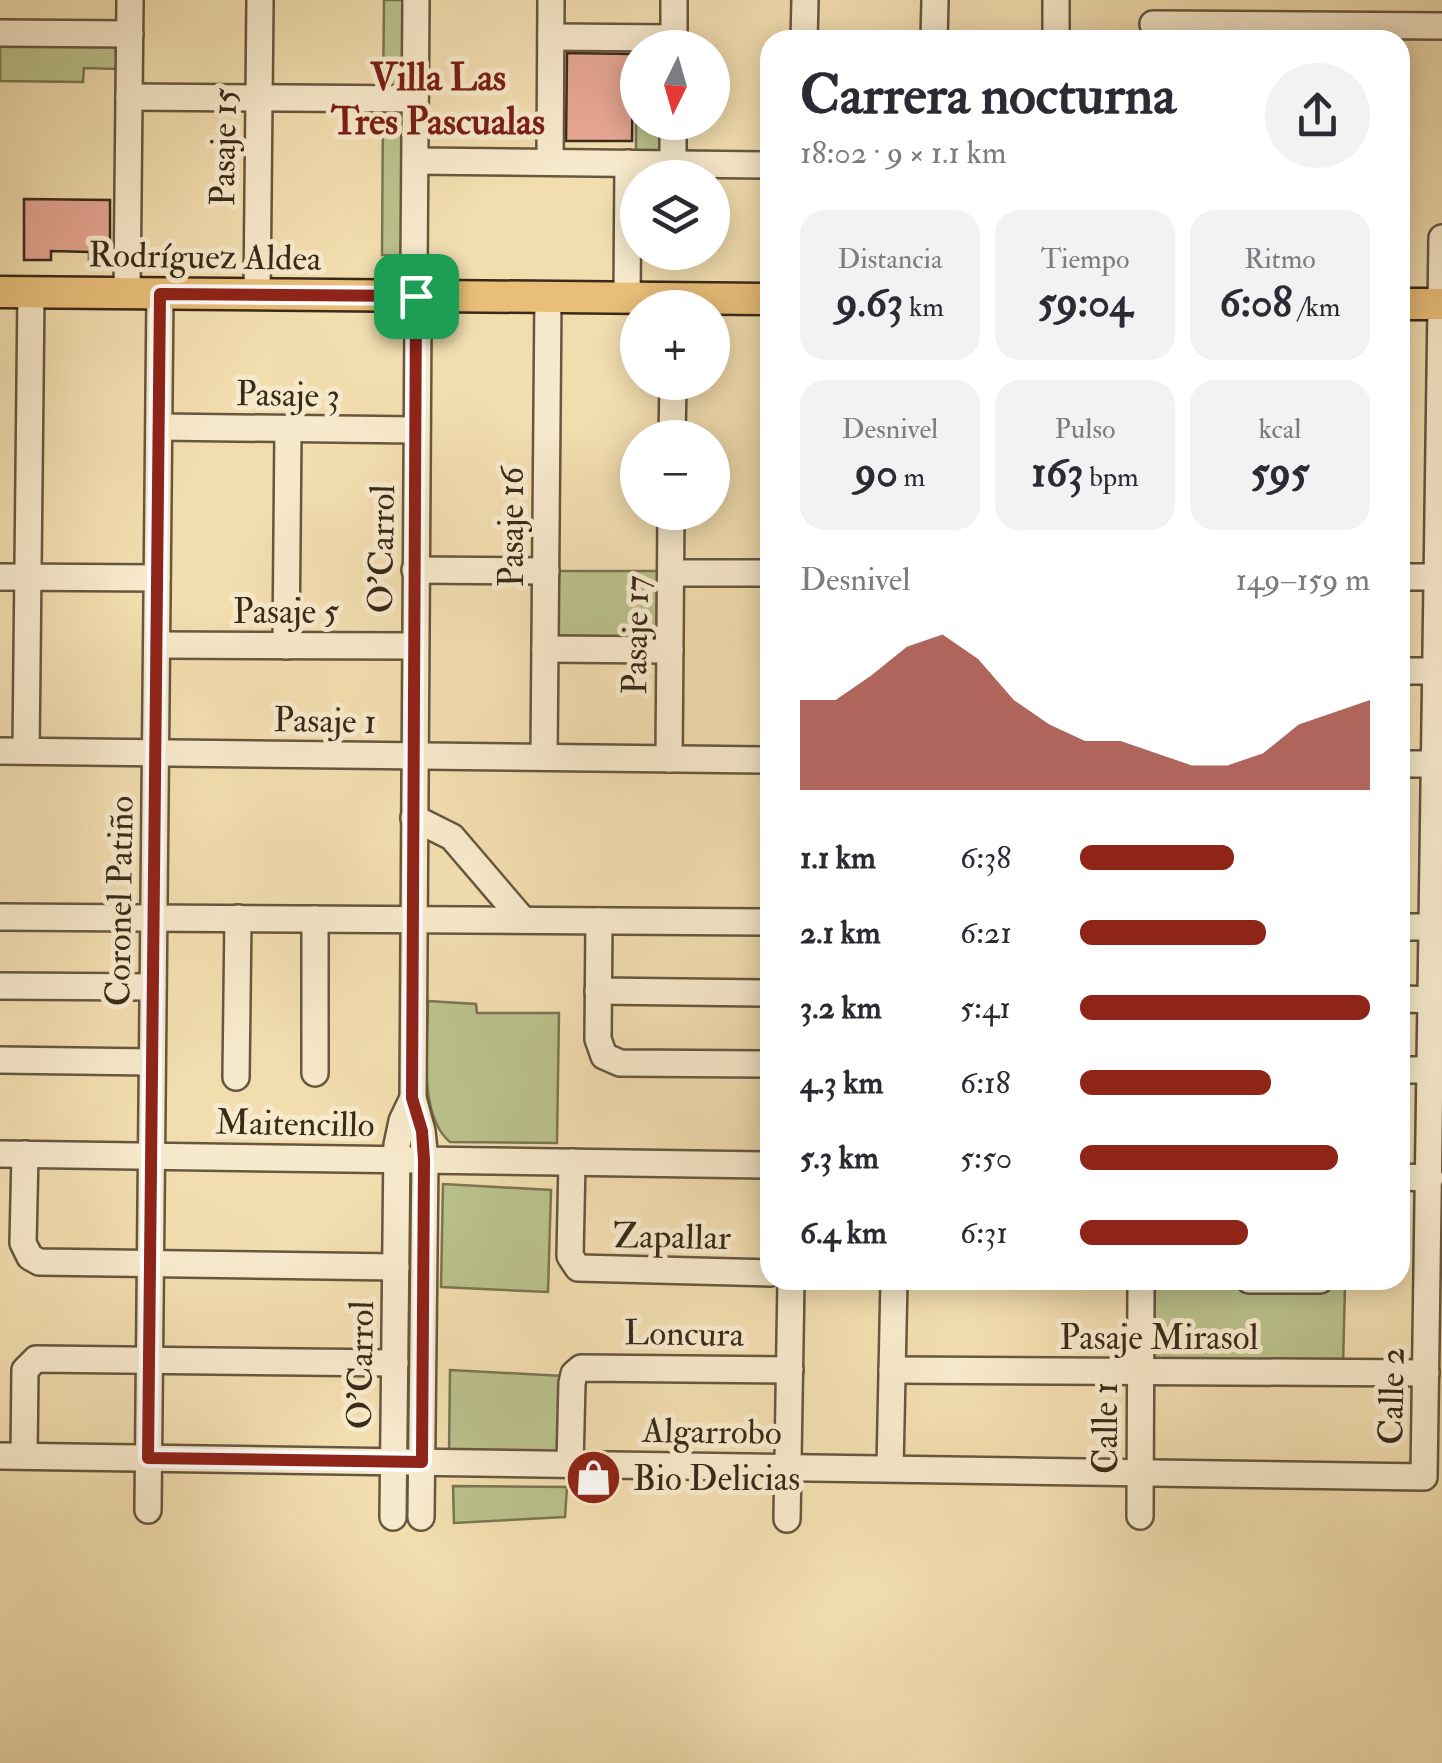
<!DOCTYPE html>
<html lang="es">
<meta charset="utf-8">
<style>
:root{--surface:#fff;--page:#f2f2f3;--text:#2b2b33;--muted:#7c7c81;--accent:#8f2418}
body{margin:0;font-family:"IM FELL Double Pica",serif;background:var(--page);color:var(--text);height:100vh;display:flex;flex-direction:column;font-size:38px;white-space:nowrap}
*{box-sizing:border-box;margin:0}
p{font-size:32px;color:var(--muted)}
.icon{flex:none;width:55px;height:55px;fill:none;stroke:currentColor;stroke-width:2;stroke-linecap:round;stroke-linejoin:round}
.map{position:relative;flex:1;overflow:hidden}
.drawer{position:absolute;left:760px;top:30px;width:650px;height:1260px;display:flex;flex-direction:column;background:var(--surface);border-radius:30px;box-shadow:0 5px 25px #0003}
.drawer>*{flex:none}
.needle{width:65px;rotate:185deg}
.buttons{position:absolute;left:620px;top:30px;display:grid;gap:20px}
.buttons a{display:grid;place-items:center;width:110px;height:110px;border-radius:50%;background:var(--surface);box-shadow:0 5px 25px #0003;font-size:50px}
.pin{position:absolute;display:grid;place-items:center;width:85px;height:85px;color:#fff;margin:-42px;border-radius:20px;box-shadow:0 5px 15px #0006}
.round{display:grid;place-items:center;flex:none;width:105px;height:105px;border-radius:52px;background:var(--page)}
.headline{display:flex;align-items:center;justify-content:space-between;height:170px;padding:0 40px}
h1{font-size:55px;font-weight:800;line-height:75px}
.metrics{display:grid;grid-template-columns:repeat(3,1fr);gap:15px;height:170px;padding:10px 40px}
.metrics div{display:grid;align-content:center;border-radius:25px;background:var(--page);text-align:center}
.metrics b{font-size:42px;font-weight:800}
.metrics small{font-size:28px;font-weight:400}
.metrics p{font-size:28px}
.chart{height:280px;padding:20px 40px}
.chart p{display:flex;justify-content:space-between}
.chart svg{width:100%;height:180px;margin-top:10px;fill:var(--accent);opacity:.7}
ul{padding:0 40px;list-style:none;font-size:32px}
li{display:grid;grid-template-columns:160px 120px 1fr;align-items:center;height:75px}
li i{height:25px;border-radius:12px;background:var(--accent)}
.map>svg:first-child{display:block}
.green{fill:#bac18b;stroke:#7a7652;stroke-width:2.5}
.building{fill:#e6a693;stroke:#392a19;stroke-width:2.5}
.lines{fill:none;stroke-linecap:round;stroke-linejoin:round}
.minor-casing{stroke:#67573e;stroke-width:30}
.major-casing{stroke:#392a19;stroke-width:35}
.minor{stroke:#f7e9cb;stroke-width:25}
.major{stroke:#e9be78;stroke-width:30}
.route-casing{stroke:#fff;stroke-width:20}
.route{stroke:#8f2418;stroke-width:12}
.labels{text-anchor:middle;stroke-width:10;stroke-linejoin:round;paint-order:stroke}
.street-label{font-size:35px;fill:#392a19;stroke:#f7e9cb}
.poi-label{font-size:35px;fill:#392a19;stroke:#f7e9cb;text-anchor:start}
.neighbourhood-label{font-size:38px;font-weight:bold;fill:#7a1f14;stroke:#f7e9cb}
</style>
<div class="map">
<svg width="1442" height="1763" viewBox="0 0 1442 1763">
<rect width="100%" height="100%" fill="#f2ddaf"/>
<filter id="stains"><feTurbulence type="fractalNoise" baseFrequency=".002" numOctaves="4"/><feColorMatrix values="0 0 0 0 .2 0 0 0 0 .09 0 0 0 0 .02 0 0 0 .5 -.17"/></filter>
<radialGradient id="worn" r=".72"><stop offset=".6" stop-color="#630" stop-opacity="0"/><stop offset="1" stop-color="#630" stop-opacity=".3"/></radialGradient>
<g class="green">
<path d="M384,0H406L405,93H383Z"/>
<path d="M0,41H117V69L84,68L83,82L0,81Z"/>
<path d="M636,43L638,122L669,123L662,156L636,155Z"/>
<path d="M383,103L406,104L404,256L382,255Z"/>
<rect x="558" y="571" width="100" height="70"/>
<path d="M428,1001L476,1004L477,1013H559L557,1143L450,1142C417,1115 428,1040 428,1001Z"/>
<path d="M443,1184L551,1190L548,1292L441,1287Z"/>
<path d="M1155,1282L1345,1285L1343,1366L1154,1363Z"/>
<path d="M450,1370L563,1376L560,1454L449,1453Z"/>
<path d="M453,1486L567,1487L565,1517L454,1523Z"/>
</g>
<g class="building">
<path d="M567,53L633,54L632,141H566Z"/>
<path d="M24,199L110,200V260H89V252L51,251V260H24Z"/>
</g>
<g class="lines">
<defs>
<g id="minor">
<path d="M416,0L414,270L418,318L413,1098L422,1131L425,1160L421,1517"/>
<path d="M1153,24L1442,26"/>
<path d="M0,33L130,34"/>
<path d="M551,37L674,38"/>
<path d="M804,40L805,0"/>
<path d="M934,40L935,0"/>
<path d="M1056,40V2"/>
<path d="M674,48V0"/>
<path d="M129,97L415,99"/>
<path d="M415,161L770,165"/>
<path d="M550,162L551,0"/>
<path d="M673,164V122"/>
<path d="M127,293L130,0"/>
<path d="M257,294L260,0"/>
<path d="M627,298L628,163"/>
<path d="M159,427L417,430"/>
<path d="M672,438L673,382"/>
<path d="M415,570L546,571"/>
<path d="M671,573H770"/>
<path d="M0,577L157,578"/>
<path d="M1400,577H1442"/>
<path d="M157,645L415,646"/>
<path d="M286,646L288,429"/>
<path d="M545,649L670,650"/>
<path d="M1400,671H1442"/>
<path d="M0,751L770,760"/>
<path d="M26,751L31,292"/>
<path d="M544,757L548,297"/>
<path d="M669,759L671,512"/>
<path d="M1400,764H1442"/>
<path d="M414,818L452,837L523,920"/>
<path d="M0,917L770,922"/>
<path d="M315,919V1073"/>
<path d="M599,921L598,1039L604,1056L620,1063L770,1064"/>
<path d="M1400,927H1442"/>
<path d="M0,986L153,987"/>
<path d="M598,991L770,993"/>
<path d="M1400,999L1442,1000"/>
<path d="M0,1060L152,1062"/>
<path d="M1400,1070H1442"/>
<path d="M236,1077L238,918"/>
<path d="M0,1154L770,1165"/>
<path d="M25,1154L23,1243L30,1257L39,1262L396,1267"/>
<path d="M572,1162L570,1256L578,1268L770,1273"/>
<path d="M1400,1177L1430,1178"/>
<path d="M1249,1280H1320"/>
<path d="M892,1370L1426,1373"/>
<path d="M0,1456L1424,1477L1442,238"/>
<path d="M24,1456L25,1370L36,1359L395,1363"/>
<path d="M570,1464L572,1383L574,1374L581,1368L790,1370"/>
<path d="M890,1468L894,1280"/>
<path d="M148,1510L160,293"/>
<path d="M1140,1516L1141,1280"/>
<path d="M393,1517L397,1145L402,1121L413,1098"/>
<path d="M787,1519L791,1280"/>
</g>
<g id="major">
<path d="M0,292L770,299"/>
<path d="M1400,304H1442"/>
</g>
</defs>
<use href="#minor" class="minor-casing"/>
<use href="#major" class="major-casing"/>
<use href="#minor" class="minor"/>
<use href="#major" class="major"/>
</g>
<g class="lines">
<defs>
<path id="route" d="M160,294L416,296L412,1098L422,1131L424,1160L422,1462L148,1458Z"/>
</defs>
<use href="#route" class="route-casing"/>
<use href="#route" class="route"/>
</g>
<defs>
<symbol id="shop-disc" viewBox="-11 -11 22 22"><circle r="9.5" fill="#8f2418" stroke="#f7e9cb"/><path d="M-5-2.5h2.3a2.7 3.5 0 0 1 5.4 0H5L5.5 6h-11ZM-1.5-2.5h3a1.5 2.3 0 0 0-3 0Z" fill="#fff"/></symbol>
</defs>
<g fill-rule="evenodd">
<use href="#shop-disc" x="562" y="1446" width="63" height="63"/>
</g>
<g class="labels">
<g class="street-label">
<text transform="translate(223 147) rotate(-89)" y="12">Pasaje 15</text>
<text transform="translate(205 256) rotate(1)" y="12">Rodríguez Aldea</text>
<text transform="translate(288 394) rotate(1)" y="12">Pasaje 3</text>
<text transform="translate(511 527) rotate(-90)" y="12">Pasaje 16</text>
<text transform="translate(381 549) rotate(-89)" y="12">O'Carrol</text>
<text x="286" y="623">Pasaje 5</text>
<text transform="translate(635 635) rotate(-89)" y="12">Pasaje 17</text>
<text transform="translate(325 720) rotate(1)" y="12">Pasaje 1</text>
<text transform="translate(119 901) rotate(-89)" y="12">Coronel Patiño</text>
<text transform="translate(295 1123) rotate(1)" y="12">Maitencillo</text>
<text transform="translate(672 1236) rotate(1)" y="12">Zapallar</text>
<text transform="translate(684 1333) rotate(1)" y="12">Loncura</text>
<text x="1159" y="1349">Pasaje Mirasol</text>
<text transform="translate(360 1365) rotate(-89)" y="12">O'Carrol</text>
<text transform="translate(1391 1396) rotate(-89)" y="12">Calle 2</text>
<text transform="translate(1105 1428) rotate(-90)" y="12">Calle 1</text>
<text transform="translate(712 1431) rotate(1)" y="12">Algarrobo</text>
</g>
<g class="poi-label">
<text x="633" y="1490">Bio Delicias</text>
</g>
<g class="neighbourhood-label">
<text x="438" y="90">Villa Las<tspan x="438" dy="44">Tres Pascualas</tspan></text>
</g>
</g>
<rect width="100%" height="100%" filter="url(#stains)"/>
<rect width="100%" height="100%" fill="url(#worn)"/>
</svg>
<div class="buttons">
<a><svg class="needle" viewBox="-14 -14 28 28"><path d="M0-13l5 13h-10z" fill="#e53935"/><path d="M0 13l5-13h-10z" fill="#7c7c81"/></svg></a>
<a><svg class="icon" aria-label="layers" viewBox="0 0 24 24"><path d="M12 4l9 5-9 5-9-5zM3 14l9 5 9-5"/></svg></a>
<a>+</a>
<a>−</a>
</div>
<div class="pin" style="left:416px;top:296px;background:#1e9e55"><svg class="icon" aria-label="arrive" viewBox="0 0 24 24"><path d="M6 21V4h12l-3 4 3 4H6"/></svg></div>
<section class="drawer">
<div class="headline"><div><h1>Carrera nocturna</h1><p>18:02 · 9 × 1.1 km</p></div><a class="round"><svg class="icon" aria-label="share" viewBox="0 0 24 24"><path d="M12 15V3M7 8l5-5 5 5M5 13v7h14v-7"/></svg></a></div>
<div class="metrics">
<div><p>Distancia</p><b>9.63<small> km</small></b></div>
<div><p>Tiempo</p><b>59:04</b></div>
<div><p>Ritmo</p><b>6:08<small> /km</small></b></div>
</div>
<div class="metrics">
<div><p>Desnivel</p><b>90<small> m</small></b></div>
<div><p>Pulso</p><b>163<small> bpm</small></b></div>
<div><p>kcal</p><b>595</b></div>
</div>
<div class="chart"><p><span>Desnivel</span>149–159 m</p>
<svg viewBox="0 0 160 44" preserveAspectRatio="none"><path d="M0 44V22L10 22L20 16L30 9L40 6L50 12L60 22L70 28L80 32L90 32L100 35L110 38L120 38L130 35L140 28L150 25L160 22V44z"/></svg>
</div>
<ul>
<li><b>1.1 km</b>6:38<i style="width:53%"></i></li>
<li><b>2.1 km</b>6:21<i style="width:64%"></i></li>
<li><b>3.2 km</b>5:41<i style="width:100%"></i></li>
<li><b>4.3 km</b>6:18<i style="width:66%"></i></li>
<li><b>5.3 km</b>5:50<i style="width:89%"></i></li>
<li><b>6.4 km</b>6:31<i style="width:58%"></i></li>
</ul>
</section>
</div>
